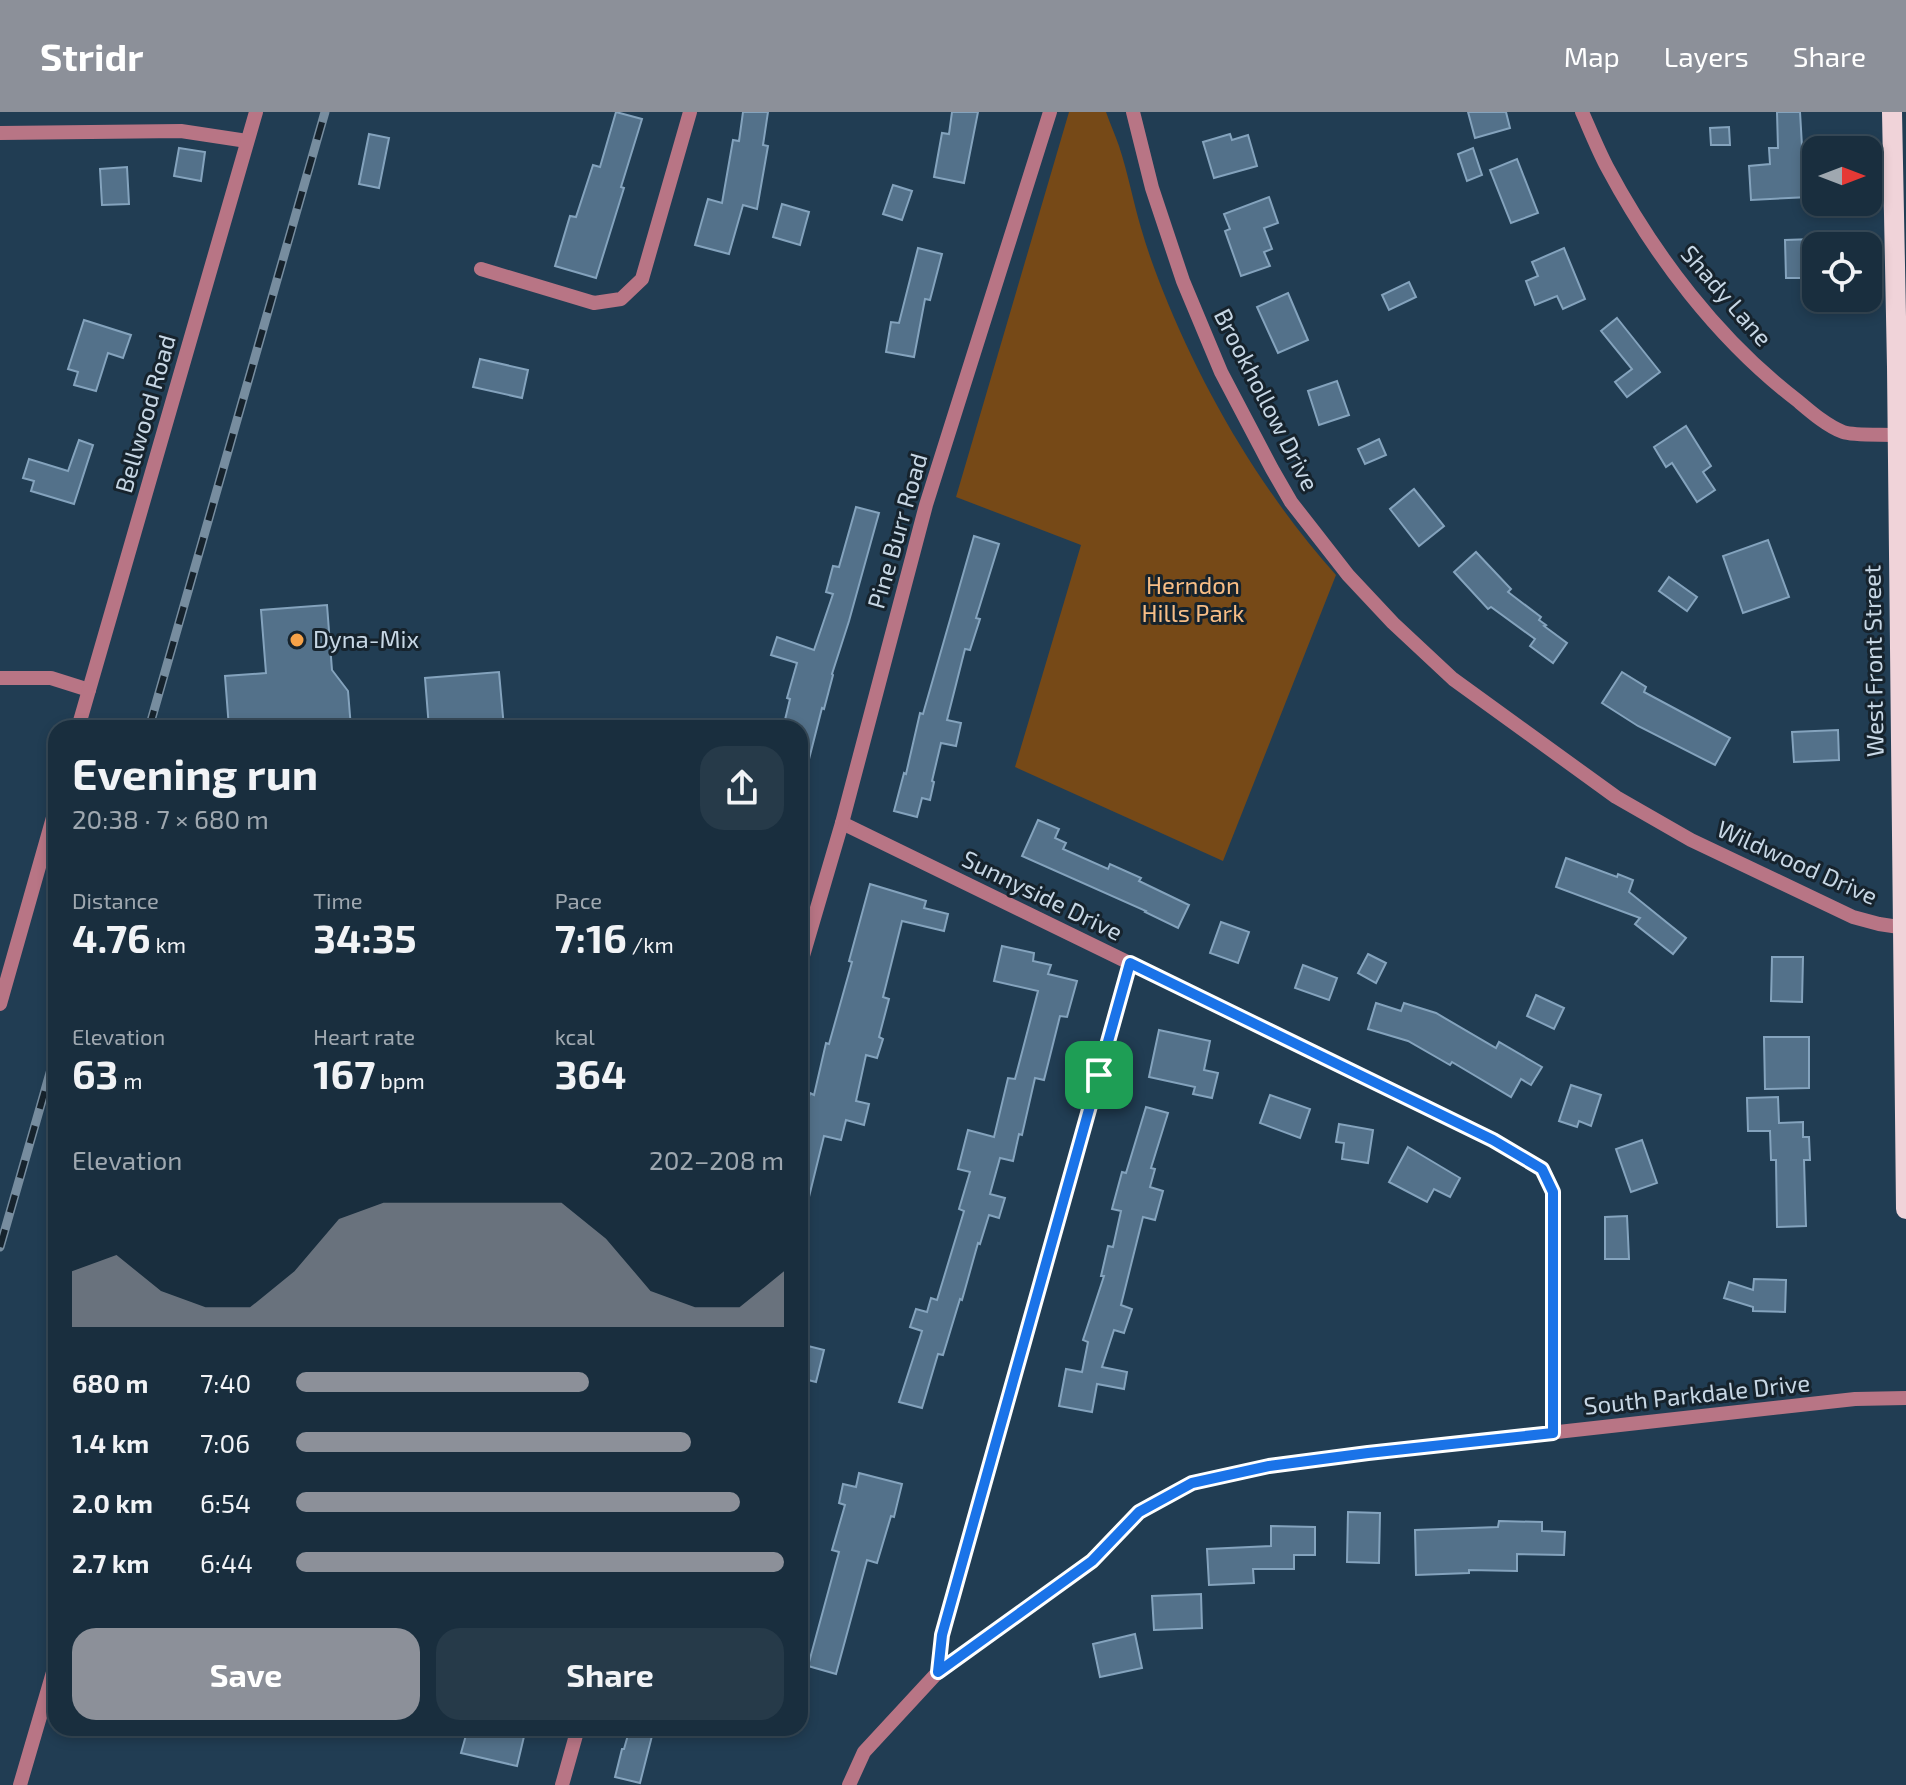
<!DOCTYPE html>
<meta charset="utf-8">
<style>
:root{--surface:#192e3e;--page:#263a49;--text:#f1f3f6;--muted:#9fa8b0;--line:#374a58;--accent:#8c9099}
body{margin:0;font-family:"Exo 2",sans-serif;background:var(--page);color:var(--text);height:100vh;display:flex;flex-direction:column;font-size:30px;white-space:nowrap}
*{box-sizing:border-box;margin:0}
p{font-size:26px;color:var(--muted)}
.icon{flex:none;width:44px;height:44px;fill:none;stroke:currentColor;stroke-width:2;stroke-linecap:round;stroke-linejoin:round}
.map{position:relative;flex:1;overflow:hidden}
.details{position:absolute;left:48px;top:608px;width:760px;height:1016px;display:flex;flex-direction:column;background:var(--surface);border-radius:24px;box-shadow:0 4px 12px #0003,0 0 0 2px var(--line)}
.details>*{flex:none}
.needle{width:52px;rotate:90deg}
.tools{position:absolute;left:1802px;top:24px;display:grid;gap:16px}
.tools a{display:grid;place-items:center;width:80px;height:80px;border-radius:16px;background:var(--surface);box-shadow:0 4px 12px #0003,0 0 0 2px var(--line);font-size:40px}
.pin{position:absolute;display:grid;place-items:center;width:68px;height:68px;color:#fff;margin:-34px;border-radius:16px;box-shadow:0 4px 12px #0006}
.round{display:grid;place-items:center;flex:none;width:84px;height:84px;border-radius:24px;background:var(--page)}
.headline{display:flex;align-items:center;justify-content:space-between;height:136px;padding:0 24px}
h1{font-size:44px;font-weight:700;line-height:60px}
.metrics{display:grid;grid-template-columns:repeat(3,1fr);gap:12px;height:136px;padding:8px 24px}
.metrics div{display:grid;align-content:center}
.metrics b{font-size:40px;font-weight:700}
.metrics small{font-size:22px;font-weight:400}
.metrics p{font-size:22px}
.chart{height:224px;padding:16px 24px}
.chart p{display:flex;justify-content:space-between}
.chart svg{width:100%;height:144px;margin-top:8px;fill:var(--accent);opacity:.7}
.action{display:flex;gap:16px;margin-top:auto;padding:16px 24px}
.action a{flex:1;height:92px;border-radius:24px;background:var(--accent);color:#fff;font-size:32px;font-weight:700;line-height:92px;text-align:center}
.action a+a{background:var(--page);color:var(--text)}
ul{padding:0 24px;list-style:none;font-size:26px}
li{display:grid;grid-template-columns:128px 96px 1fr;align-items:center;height:60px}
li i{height:20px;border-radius:10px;background:var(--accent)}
header{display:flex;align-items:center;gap:48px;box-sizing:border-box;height:112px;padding:0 40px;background:var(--accent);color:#fff}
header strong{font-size:38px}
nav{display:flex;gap:44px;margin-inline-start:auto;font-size:28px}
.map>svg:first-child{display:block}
.green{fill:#764917}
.building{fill:#53718a;stroke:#84a3bd;stroke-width:2}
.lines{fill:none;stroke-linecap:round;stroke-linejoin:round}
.minor{stroke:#b87585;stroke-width:14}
.major{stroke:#f0d3d9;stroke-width:20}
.rail-casing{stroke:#778d9f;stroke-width:9}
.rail{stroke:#16232d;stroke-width:6;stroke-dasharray:18;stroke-linecap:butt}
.route-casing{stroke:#fff;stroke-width:16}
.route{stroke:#1a73e8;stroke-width:10}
.poi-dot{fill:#f6a248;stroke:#16232d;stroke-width:3}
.labels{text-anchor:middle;stroke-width:6;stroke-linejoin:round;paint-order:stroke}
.street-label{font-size:24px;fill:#c7d7e5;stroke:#16232d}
.park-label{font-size:24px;fill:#f8be86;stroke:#16232d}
.poi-label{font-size:24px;fill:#c7d7e5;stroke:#16232d;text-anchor:start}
</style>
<header>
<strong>Stridr</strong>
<nav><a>Map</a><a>Layers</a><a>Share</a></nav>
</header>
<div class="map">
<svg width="1906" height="1673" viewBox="0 0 1906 1673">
<rect width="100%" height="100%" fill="#213d53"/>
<path class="green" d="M1069,0H1106C1110,11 1115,23 1119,34C1128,61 1133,89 1141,116C1147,137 1155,159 1163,179C1203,280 1264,383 1336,463L1223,749L1015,655L1081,433L956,385Z"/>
<g class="building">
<path d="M616,0L642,7L621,75L624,76L596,166L555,154L570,104L576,105L593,53L600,55Z"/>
<path d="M743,0H768L763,33L768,34L757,97L743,93L729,142L695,133L708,87L722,91L733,28L739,29Z"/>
<path d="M952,0H978L964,71L934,65L942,21L949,22Z"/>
<path d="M1468,0H1506L1510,16L1475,26Z"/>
<path d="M1777,0H1800L1803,51L1815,50L1816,67H1808L1809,85L1751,88L1749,54L1770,52L1769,36H1778Z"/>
<path d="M1729,15L1730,33H1711L1710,16Z"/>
<path d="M369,22L389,26L379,76L359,72Z"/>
<path d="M1230,22L1232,28L1248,23L1257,54L1214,66L1203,30Z"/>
<path d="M179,36L205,40L201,69L174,64Z"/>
<path d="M1473,36L1482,63L1467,69L1458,42Z"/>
<path d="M1517,47L1538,101L1511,111L1490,58Z"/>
<path d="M127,55L129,92L102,93L100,57Z"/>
<path d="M893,73L912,79L902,108L883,102Z"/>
<path d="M1269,85L1278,111L1264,116L1272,137L1264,140L1270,154L1241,164L1225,119L1230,117L1224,102Z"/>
<path d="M782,92L809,100L800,133L773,125Z"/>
<path d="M1813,127L1814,155H1810V166H1786L1785,128Z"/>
<path d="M918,136L942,142L930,188L925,187L914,245L886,240L891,210L899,211Z"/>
<path d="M1564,136L1585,187L1563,197L1557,184L1535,193L1526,169L1538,164L1532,150Z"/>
<path d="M1409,170L1416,185L1389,198L1382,183Z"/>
<path d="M1288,181L1308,228L1278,241L1257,195Z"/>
<path d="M1617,206L1660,260L1627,285L1615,270L1632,257L1601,219Z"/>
<path d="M84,208L131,223L123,246L108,241L96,279L74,273L78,260L68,257Z"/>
<path d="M480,247L528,258L522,286L473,275Z"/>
<path d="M1337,269L1349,303L1319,313L1308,279Z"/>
<path d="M1686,314L1711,354L1703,360L1715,378L1697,390L1672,351L1666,355L1654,335Z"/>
<path d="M1379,327L1386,343L1365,352L1358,337Z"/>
<path d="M79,328L93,333L74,392L31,379L34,369L23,366L29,347L68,359Z"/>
<path d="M1414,377L1444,414L1419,434L1390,397Z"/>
<path d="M856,395L879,401L849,509L832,562L833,563L824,597L822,596L806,659L800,658V616H783L790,587L787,586L797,551L771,543L777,525L814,538L833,482L826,480L833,454L839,455Z"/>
<path d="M974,424L999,432L976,506L980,507L970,538L965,537L947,608L961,611L956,634L941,631L932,669L934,670L930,688L922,686L917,705L894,699L904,661L906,662L920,601L923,602Z"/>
<path d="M1768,428L1789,485L1743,501L1723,444Z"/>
<path d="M1476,440L1511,477L1508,480L1541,505L1539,508L1546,513L1544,514L1567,531L1553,551L1530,534L1535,527L1491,495L1488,497L1454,460Z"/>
<path d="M1669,465L1697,485L1687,499L1659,479Z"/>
<path d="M327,493L332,558L348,579L351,616H229L225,564L266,561L261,498Z"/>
<path d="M499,560L504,616H429L425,566Z"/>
<path d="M1622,560L1646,575L1644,580L1730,626L1715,653L1638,614L1602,591Z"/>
<path d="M1838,618L1839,648L1794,650L1792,620Z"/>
<path d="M1038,708L1059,717L1055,726L1066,731L1063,737L1108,757L1110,752L1141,766L1139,769L1189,793L1178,816L1145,800L1146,799L1022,744Z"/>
<path d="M1566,746L1617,765L1618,762L1633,768L1629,780L1686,826L1673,842L1635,812L1640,806L1556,775Z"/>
<path d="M870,772L926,789L924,796L948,802L944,819L902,809L883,885L889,887L879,925L883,927L877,946L866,943L856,989L869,992L864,1013L846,1008L841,1028L824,1024L806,1097L800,1096V1018L810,981L814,983L826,931L829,932L852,850L849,849Z"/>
<path d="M1221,810L1249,820L1238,851L1210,841Z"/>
<path d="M1002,834L1034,841L1033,849L1051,853L1048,862L1077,869L1067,905L1060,904L1044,968L1035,966L1022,1023L1019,1022L1013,1049L1000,1046L990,1082L1005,1086L999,1106L989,1103L980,1132L978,1131L962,1188L960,1187L943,1243L938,1242L922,1296L899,1290L922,1219L910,1215L916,1197L927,1200L931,1186L937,1188L964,1099L959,1097L970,1060L958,1057L968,1018L994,1025L1008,966L1015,967L1038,879L994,869Z"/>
<path d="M1368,842L1386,851L1376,871L1358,861Z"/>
<path d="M1772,845H1803L1802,890L1771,889Z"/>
<path d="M1303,853L1337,866L1329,888L1295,876Z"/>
<path d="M1536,883L1564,896L1554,917L1527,904Z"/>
<path d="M1376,891L1401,899L1404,891L1436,901L1496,936L1499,930L1542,955L1531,973L1521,967L1511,985L1452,950L1450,953L1408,929L1368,917Z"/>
<path d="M1159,918L1210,929L1204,958L1218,961L1212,986L1193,982L1195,975L1149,965Z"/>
<path d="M1764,925H1809V976L1765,977Z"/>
<path d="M1571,973L1601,983L1591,1014L1579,1009L1577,1015L1559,1009Z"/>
<path d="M1270,983L1310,997L1300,1026L1260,1011Z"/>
<path d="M1778,985L1779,1011L1803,1010V1025H1809L1810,1048H1804L1806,1114L1777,1115L1776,1048H1771L1770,1019H1748L1747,986Z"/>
<path d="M1146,995L1168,1001L1151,1056L1155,1057L1150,1075L1163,1079L1155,1108L1143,1105L1121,1193L1132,1197L1124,1221L1114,1218L1102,1255L1127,1260L1124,1277L1097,1272L1092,1300L1059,1294L1066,1257L1082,1260L1088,1230L1083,1228L1104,1164H1101L1108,1134L1113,1135L1121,1099L1112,1097L1122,1060L1126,1061Z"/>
<path d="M1339,1012L1373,1018L1368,1051L1342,1047L1344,1031L1336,1030Z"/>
<path d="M1642,1028L1657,1071L1631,1080L1616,1037Z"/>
<path d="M1408,1035L1460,1066L1450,1085L1434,1077L1427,1090L1389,1070Z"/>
<path d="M1627,1104L1629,1147H1605V1105Z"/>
<path d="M1754,1167L1786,1168L1785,1200L1753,1199V1195L1724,1186L1729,1170L1753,1178Z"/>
<path d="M800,1232L824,1238L816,1270L800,1266Z"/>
<path d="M859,1361L902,1372L894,1405L891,1404L877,1451L867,1448L836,1562L808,1554L839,1440L832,1438L845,1393L839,1391L843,1372L856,1375Z"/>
<path d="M1348,1400L1380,1401L1379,1451L1347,1450Z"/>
<path d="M1499,1409L1542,1410V1419L1565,1420L1564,1443L1517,1442V1459L1469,1458V1461L1416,1463L1415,1418L1498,1415Z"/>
<path d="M1271,1414L1315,1415V1443H1294V1457H1253L1254,1471L1209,1473L1207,1437L1271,1434Z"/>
<path d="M1201,1482L1202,1516L1154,1518L1152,1484Z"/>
<path d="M1135,1522L1142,1556L1100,1565L1093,1532Z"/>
<path d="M468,1616H526L517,1654L461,1641Z"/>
<path d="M630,1616H654L640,1671L615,1665L622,1637H624Z"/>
</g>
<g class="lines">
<g class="minor">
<path d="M1133,0L1152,76L1183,169L1221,260L1272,357L1291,390L1348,463L1393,511L1453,567L1616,685L1691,728L1853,805L1879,812L1906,816"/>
<path d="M1582,0C1590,18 1598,38 1607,55C1654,143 1718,228 1798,289C1811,300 1827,314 1843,320C1854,324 1884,322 1897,323"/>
<path d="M0,21L181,19L247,29"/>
<path d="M481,157L594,191L621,187L642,167L690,0"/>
<path d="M0,566H51L89,578"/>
<path d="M78,616L256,0"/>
<path d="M842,711L1493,1028L1542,1057L1553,1080V1321"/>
<path d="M800,854L842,711L926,393L1050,0"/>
<path d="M0,892L56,695"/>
<path d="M938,1560L942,1523L1130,851"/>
<path d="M20,1673L56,1550"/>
<path d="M562,1673L578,1616"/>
<path d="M849,1673L864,1640L938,1560L1092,1449L1139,1400L1192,1371L1269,1354L1368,1341L1855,1287L1906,1286"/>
</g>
<path class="major" d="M1892,0L1897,255L1906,1097"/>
<defs>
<g id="rail">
<path d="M149,616L325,0"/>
<path d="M0,1135L56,940"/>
</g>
</defs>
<use href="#rail" class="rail-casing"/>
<use href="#rail" class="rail"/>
</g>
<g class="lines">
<defs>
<path id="route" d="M1130,851L1493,1028L1542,1057L1553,1080V1321L1368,1341L1269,1354L1192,1371L1139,1400L1092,1449L938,1560L942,1523Z"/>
</defs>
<use href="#route" class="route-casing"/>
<use href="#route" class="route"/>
</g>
<circle class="poi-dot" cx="297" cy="528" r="8"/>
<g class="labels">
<g class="street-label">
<text transform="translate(1726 184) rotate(49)" y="8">Shady Lane</text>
<text transform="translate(1266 288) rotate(63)" y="8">Brookhollow Drive</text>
<text transform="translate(146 302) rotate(-74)" y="8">Bellwood Road</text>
<text transform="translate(898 419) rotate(-74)" y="8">Pine Burr Road</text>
<text transform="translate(1874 549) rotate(-91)" y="8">West Front Street</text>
<text transform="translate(1797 751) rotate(24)" y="8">Wildwood Drive</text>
<text transform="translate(1042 784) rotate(26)" y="8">Sunnyside Drive</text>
<text transform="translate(1697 1283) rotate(-6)" y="8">South Parkdale Drive</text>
</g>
<g class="park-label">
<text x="1193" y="482">Herndon<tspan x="1193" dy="28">Hills Park</tspan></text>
</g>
<g class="poi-label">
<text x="313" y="536">Dyna-Mix</text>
</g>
</g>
</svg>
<div class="tools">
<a><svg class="needle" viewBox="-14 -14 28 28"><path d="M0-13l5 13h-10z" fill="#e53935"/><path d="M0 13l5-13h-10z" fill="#9fa8b0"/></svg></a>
<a><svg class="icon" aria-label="locate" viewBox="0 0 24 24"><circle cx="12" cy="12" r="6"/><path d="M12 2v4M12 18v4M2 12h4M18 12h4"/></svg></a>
</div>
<div class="pin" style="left:1099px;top:963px;background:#1e9e55"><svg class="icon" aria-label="arrive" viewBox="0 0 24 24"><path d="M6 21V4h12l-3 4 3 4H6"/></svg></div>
<section class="details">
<div class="headline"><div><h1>Evening run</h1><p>20:38 · 7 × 680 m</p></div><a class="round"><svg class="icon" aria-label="share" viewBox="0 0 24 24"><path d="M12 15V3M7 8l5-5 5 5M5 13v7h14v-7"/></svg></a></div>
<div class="metrics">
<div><p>Distance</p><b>4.76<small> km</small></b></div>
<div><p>Time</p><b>34:35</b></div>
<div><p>Pace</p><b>7:16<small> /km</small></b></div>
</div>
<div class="metrics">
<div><p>Elevation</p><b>63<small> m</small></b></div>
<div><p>Heart rate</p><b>167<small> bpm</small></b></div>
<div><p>kcal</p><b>364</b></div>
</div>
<div class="chart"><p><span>Elevation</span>202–208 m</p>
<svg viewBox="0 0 160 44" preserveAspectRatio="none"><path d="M0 44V27L10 22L20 33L30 38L40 38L50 27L60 11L70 6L80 6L90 6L100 6L110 6L120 17L130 33L140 38L150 38L160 27V44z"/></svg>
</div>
<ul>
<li><b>680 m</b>7:40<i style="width:60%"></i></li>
<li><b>1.4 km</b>7:06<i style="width:81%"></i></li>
<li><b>2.0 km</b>6:54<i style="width:91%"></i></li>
<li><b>2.7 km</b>6:44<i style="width:100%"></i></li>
</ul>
<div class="action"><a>Save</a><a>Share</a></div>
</section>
</div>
